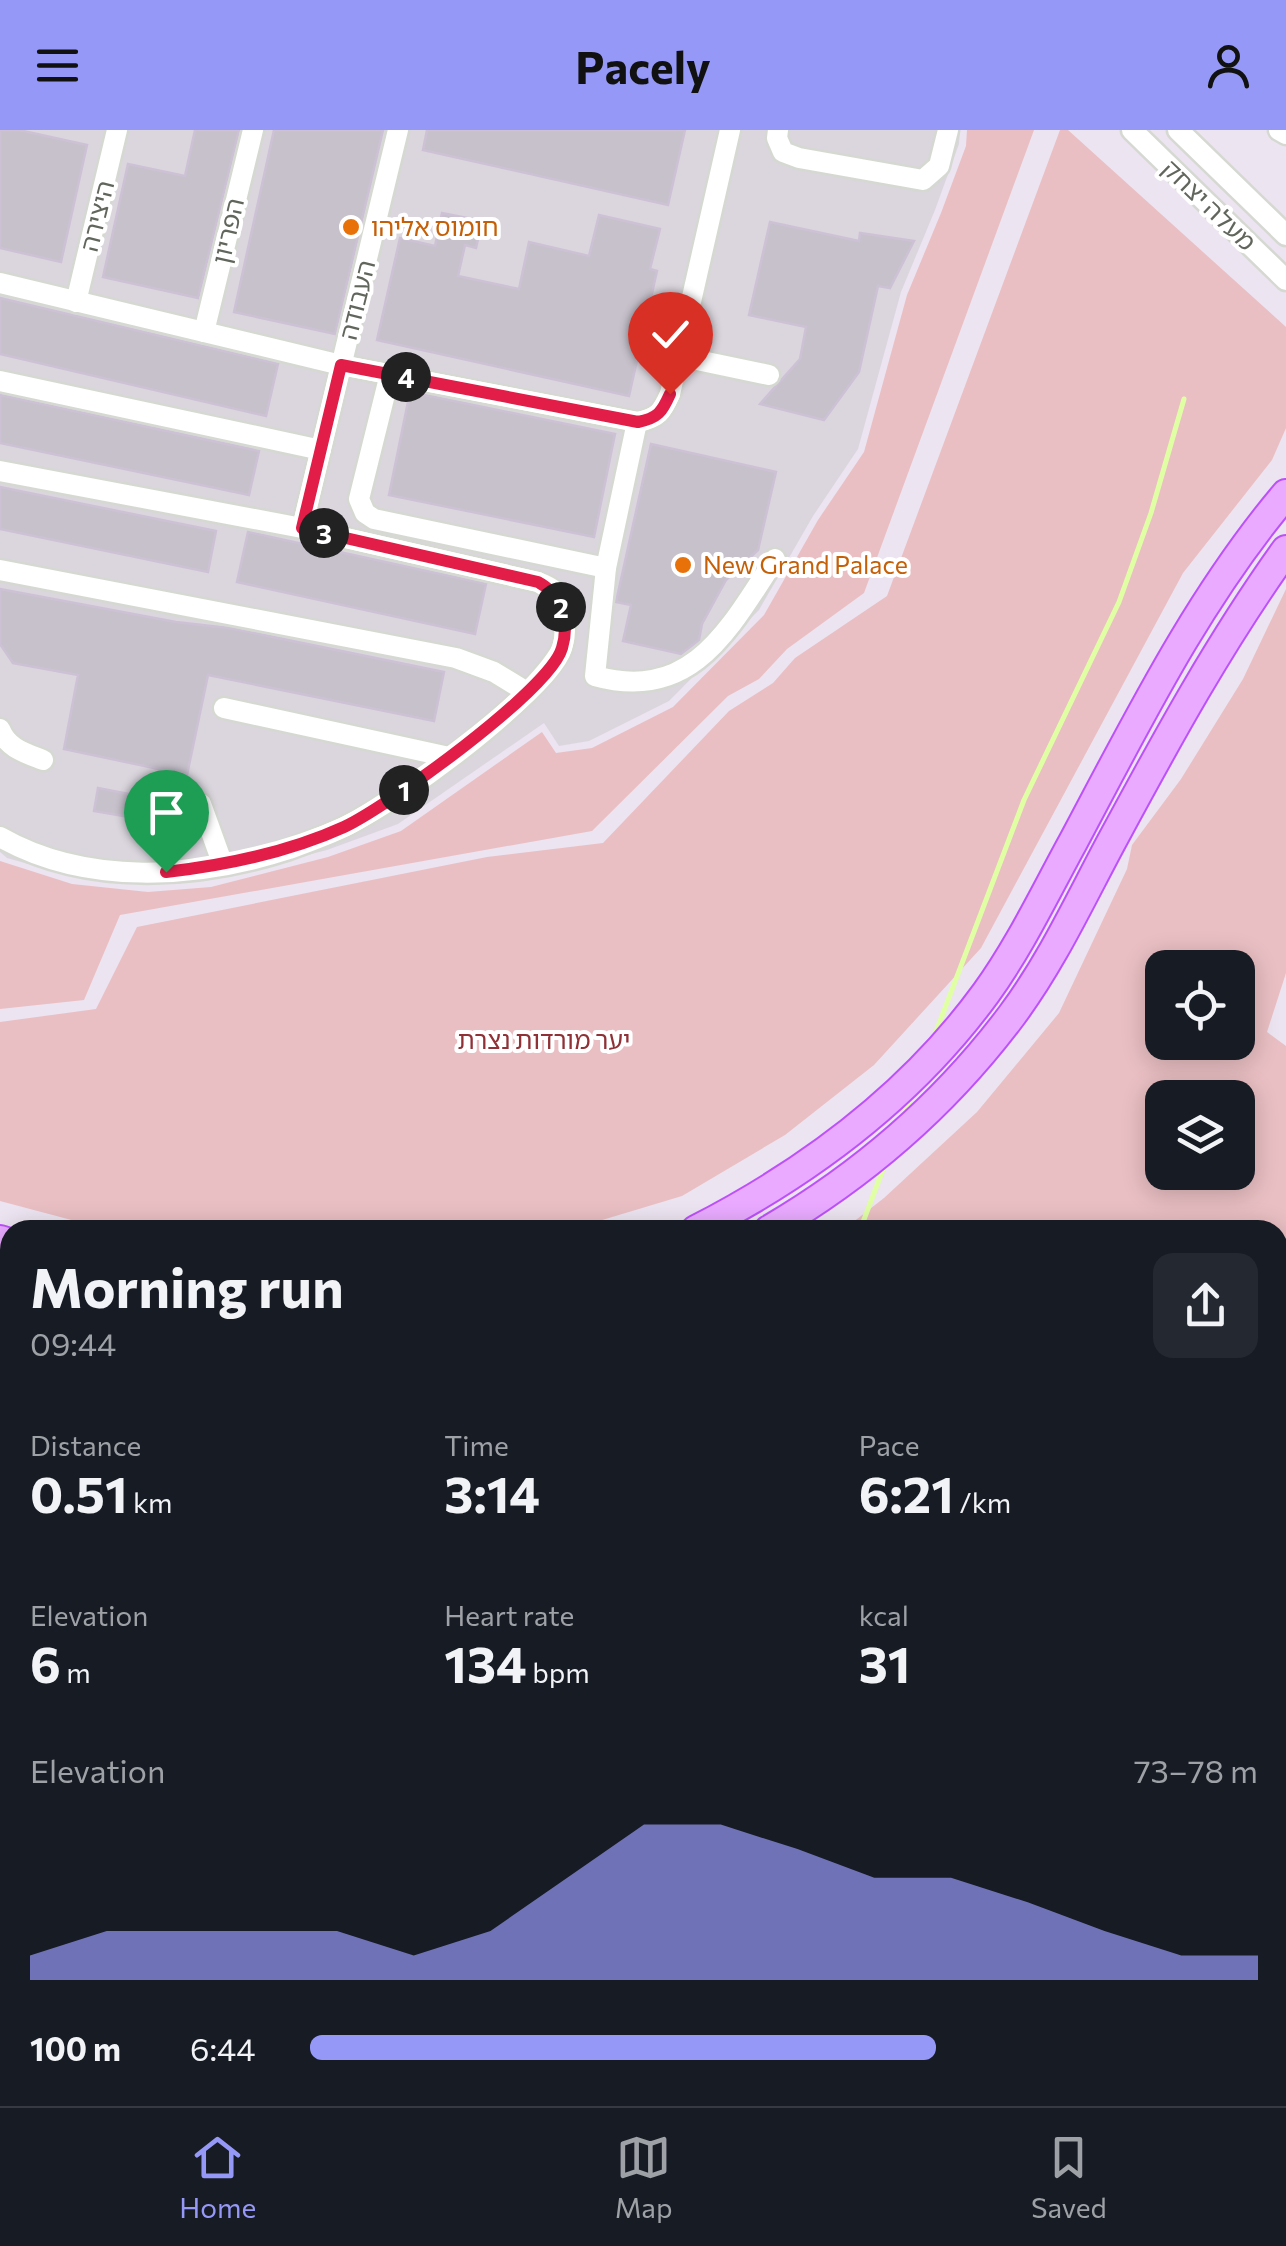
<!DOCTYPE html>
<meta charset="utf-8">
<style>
:root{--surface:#171b24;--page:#242831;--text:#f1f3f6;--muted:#9ea1a6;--line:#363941;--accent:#9598f6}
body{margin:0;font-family:Commissioner,"Noto Sans Hebrew",sans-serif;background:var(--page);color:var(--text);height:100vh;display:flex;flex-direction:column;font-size:38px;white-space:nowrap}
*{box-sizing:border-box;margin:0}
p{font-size:32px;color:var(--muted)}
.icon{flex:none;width:55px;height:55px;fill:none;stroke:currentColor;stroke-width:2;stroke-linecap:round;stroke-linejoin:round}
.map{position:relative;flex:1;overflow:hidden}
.panel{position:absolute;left:0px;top:1090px;width:1288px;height:888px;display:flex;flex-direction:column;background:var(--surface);border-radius:30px 30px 0 0;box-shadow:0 5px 25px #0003}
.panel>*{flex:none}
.buttons{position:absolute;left:1145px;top:820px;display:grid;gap:20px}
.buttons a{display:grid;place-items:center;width:110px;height:110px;border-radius:20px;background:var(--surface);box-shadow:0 5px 25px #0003;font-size:50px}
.pin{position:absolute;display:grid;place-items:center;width:85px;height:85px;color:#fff;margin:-102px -42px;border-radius:50% 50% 50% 0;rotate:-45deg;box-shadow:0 0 10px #0007}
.pin .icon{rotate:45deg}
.km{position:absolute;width:50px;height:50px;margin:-25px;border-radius:50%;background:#222;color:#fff;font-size:28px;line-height:50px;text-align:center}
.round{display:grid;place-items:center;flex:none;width:105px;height:105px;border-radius:20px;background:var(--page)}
.headline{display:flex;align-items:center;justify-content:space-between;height:170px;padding:0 30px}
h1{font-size:55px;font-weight:700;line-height:75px}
.figures{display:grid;grid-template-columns:repeat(3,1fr);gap:15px;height:170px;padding:10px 30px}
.figures div{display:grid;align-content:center}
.figures b{font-size:50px;font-weight:700}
.figures small{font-size:28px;font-weight:400}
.figures p{font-size:28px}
.chart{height:280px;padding:20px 30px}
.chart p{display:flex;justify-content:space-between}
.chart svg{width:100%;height:180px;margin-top:10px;fill:var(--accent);opacity:.7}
ul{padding:0 30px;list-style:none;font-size:32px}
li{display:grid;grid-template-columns:160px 120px 1fr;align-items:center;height:75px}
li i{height:25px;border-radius:12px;background:var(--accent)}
header{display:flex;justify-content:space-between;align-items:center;height:130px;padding:0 30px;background:var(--accent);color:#111;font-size:45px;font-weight:700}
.tab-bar{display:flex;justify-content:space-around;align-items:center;height:140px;border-top:2px solid var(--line);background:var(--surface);font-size:28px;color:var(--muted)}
.tab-bar a{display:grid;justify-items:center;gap:5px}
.tab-bar .selected{color:var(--accent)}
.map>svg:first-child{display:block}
.industrial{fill:#dbd6de}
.green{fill:#e9bfc3;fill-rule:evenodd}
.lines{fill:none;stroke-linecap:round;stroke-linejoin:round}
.stream{stroke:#e0ffa5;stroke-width:5}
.building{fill:#c6c1cb;stroke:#cdc2d5;stroke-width:2.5}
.minor-casing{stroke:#d5d9d2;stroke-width:25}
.major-casing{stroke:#bc51fb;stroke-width:32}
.minor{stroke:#fff;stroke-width:20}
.major{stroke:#e9aaff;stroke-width:28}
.route-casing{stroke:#fff;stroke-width:20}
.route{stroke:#e11d48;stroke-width:12}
.food-dot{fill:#e8710a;stroke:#fff;stroke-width:4}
.labels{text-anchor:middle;stroke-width:8;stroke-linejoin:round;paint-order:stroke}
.street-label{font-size:25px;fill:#61665c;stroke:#fff}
.food-label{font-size:25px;fill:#c56008;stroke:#fff;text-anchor:start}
.park-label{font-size:25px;fill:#8f3136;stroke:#fff}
</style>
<header><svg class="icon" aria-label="menu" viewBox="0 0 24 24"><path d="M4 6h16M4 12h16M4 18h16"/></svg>Pacely<svg class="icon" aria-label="person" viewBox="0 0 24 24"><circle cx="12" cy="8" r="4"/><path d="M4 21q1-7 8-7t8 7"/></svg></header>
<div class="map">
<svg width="1286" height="1976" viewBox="0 0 1286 1976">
<rect width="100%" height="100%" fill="#ece4f0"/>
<path class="industrial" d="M0,0H960L959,14L935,80L901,162L858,319L813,386L759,480L669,571L589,611L559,616L544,593L398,694L327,720L210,750L149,755L74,747L7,728L0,722Z"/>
<g class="green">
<path d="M967,0H1034L864,463L787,519L759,549L728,566L592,701L120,785L84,870L0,879V731L72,754L148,762L211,757L328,727L401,701L542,602L556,623L592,618L673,577L764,485L818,390L864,322L907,165L941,83L966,16Z"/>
<path d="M1060,0H1068L1286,197V298L1272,330L1183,443L981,818L874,935L785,1005L682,1066L569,1100H109L0,1071V892L96,879L137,797L487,727L603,713L729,581L773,553L795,528L887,466Z"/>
<path d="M1286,459V843L1267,902L1286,916V1392L1278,1408V1100H843L884,1068L977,982L1059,883L1127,739L1132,715L1181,649L1243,549ZM1162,838H1238V912H1162ZM1162,968H1238V1042H1162Z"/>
<path d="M0,1206L10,1208V1968H1078L1075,1976H0Z"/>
</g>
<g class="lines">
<g class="stream">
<path d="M934,907L1024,670L1119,472L1151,383L1184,269"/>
<path d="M903,987L912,964"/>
<path d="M860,1100L885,1034"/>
<path d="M0,1681H10"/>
<path d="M587,1968L588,1976"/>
</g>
</g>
<g class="building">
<path d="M0,0H19L87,15L61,132L0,118Z"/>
<path d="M195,0H239L198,168L103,147L128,34L185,46Z"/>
<path d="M274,0H383L335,204L234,182Z"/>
<path d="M427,0H685L668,75L423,20Z"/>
<path d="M442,83L482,91L476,118L465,115L458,146L519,159L529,112L589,126L599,85L660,99L650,139L657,141L629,266L377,210L400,108L435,116Z"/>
<path d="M770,92L859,111L860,103L914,111L890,158L878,156L859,242L824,290L760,274L800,229L806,197L749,185Z"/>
<path d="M0,168L278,234L266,286L0,224Z"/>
<path d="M410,262L615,304L594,407L389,365Z"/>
<path d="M0,265L259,321L249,365L0,313Z"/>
<path d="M651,314L776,342L758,420L726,450L702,494L699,510L681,524L623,511L631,475L616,472Z"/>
<path d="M0,357L216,401L208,442L0,399Z"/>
<path d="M248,402L486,454L475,504L237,452Z"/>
<path d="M0,459L176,492L229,498L444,542L434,591L208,545L187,645L64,619L78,545L13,533L0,514Z"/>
<path d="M98,658L139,666L135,688L94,681Z"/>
</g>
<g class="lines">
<defs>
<g id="minor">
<path d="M778,0L777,8L783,22L799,28L923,50L939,36L948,0"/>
<path d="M1132,0L1286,150"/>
<path d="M1178,0L1286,105"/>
<path d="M1279,0L1286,4"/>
<path d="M0,153L341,235L637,292C658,288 662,282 670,264L730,0"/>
<path d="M76,172L117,0"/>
<path d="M204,202L253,0"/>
<path d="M678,226L769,245"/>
<path d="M390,244L359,369L365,383L374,389L606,438L637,292"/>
<path d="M0,251L321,320"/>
<path d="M0,341L302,398L538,452C543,454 548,456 552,459C565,472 569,508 559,524C525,578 404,667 346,696C328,705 308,712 289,719C197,749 86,756 0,707"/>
<path d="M302,398L398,0"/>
<path d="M606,438L595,546C692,573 729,499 775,429"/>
<path d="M0,440L456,528L494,542L527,562"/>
<path d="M224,578L449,627"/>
<path d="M0,599C7,618 25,623 43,630"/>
<path d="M153,673L201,674L223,735"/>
<path d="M1278,1580L1286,1563"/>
<path d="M1112,1976L1115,1968"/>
</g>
<g id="major">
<path d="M696,1100C809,1042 911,966 986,863C1020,816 1045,763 1073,712C1137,592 1198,468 1286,364"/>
<path d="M769,1100C863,1045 947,972 1012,885C1053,830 1082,766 1114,707C1168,607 1220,512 1286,420"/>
<path d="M0,1110L10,1113"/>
<path d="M0,1145L10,1148"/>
</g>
</defs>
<use href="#minor" class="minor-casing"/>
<use href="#major" class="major-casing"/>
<use href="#minor" class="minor"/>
<use href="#major" class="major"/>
</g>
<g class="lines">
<defs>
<path id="route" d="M166,742C227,735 287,723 344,697C387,677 550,560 562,518C570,492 561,464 538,452L302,398L341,235L638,292C658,288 662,282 670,264"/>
</defs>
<use href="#route" class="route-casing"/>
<use href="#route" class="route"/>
</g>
<g class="food-dot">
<circle cx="351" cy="97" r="10"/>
<circle cx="683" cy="435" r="10"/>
</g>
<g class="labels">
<g class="street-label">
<text transform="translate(1209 75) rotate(44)" y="9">מעלה יצחק</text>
<text transform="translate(97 86) rotate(-76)" y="9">היצירה</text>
<text transform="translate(228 101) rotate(-77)" y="9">הפריון</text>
<text transform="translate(357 170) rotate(-76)" y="9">העבודה</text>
</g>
<g class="food-label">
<text x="371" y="106">חומוס אליהו</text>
<text x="703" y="444">New Grand Palace</text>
</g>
<g class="park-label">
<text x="544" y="919">יער מורדות נצרת</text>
</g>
</g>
</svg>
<div class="buttons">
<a><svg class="icon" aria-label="locate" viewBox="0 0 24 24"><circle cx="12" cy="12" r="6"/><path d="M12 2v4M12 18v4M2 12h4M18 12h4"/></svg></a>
<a><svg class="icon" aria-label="layers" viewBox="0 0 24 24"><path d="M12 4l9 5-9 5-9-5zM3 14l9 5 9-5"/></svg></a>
</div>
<div class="pin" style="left:166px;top:742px;background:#1e9e55"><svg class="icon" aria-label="arrive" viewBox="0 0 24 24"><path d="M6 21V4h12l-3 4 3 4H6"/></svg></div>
<div class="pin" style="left:670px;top:264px;background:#d93025"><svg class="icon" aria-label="check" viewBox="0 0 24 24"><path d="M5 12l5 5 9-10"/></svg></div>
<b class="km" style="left:404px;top:660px">1</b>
<b class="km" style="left:561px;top:477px">2</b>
<b class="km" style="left:324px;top:403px">3</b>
<b class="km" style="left:406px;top:247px">4</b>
<section class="panel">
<div class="headline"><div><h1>Morning run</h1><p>09:44</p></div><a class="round"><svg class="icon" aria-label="share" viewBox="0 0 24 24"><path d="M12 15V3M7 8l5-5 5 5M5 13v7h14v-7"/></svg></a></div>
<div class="figures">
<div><p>Distance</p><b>0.51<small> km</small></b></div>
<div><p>Time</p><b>3:14</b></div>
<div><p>Pace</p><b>6:21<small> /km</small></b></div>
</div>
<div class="figures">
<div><p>Elevation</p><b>6<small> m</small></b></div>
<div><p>Heart rate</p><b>134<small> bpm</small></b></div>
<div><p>kcal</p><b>31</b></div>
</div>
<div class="chart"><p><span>Elevation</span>73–78 m</p>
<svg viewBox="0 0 160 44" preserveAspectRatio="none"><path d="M0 44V38L10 32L20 32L30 32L40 32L50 38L60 32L70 19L80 6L90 6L100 12L110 19L120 19L130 25L140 32L150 38L160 38V44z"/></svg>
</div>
<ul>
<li><b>100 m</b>6:44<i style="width:66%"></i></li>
</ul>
</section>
</div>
<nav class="tab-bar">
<a class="selected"><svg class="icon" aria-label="home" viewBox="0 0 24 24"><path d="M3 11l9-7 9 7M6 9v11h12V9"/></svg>Home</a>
<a><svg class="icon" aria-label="map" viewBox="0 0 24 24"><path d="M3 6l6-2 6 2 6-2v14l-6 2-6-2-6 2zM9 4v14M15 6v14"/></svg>Map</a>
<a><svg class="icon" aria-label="saved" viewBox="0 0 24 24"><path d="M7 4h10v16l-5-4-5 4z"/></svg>Saved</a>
</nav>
